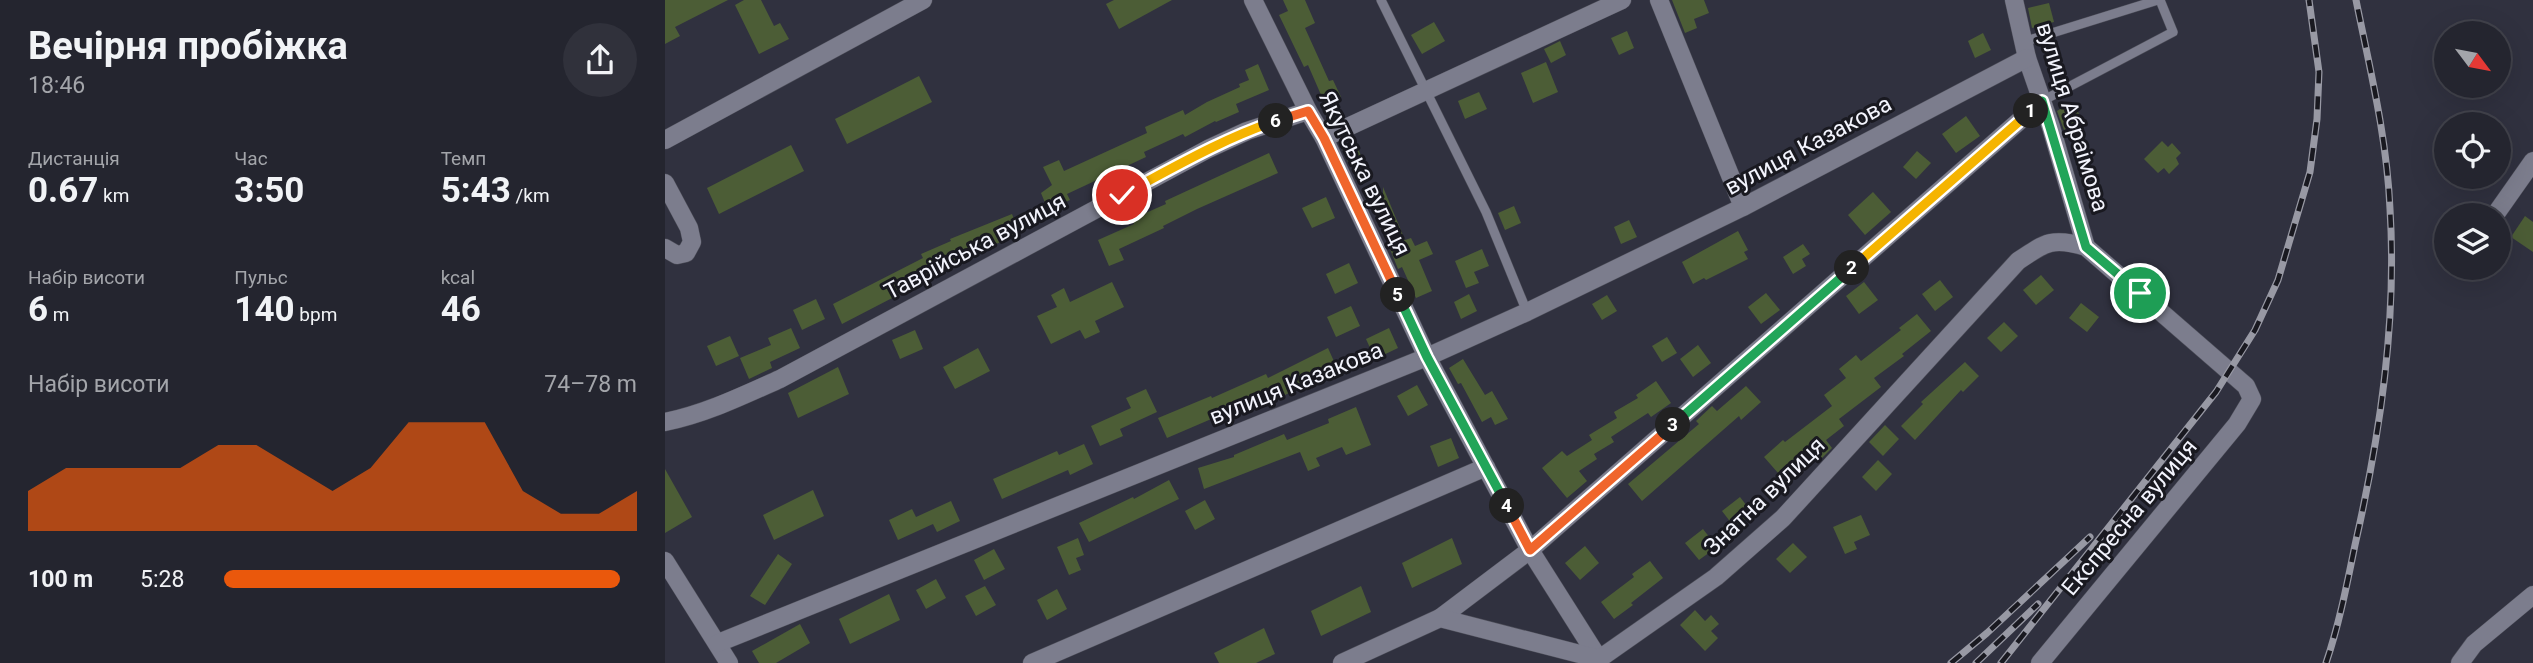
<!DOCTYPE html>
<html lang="uk">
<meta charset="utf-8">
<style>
:root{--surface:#24252f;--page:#30313b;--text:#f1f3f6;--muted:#a3a5aa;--line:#41424b;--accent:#ea580c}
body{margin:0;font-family:Roboto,sans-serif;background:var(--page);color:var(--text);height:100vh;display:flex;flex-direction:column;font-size:26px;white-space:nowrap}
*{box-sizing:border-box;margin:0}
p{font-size:23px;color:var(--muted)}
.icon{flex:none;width:38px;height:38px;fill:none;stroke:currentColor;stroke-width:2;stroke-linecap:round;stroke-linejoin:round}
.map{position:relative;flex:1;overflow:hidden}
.sheet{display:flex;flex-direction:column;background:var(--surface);width:665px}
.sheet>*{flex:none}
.needle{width:46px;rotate:122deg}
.fabs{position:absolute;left:1769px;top:21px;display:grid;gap:14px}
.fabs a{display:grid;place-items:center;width:77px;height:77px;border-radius:50%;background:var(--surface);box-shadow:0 7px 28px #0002,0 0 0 2px var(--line);font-size:35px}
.pin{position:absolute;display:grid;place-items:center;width:60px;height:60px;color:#fff;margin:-30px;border:4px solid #fff;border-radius:50%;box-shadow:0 2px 7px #0007}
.km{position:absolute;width:35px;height:35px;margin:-18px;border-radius:50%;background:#222;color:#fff;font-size:19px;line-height:35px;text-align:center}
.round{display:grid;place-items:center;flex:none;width:74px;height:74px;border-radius:37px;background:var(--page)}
.head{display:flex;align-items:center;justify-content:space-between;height:119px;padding:0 28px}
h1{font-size:38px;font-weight:700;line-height:52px}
.figures{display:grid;grid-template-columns:repeat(3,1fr);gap:10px;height:119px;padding:7px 28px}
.figures div{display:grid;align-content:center}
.figures b{font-size:35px;font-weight:700}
.figures small{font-size:19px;font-weight:400}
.figures p{font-size:19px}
.chart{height:196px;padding:14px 28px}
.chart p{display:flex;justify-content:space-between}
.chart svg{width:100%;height:126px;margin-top:7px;fill:var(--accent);opacity:.7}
ul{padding:0 28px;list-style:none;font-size:23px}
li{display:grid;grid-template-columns:112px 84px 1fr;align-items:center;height:52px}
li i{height:18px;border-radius:9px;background:var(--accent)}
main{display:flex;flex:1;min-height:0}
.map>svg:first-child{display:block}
.building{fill:#4c5d36}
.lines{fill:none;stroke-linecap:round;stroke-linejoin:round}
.lane-casing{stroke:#4d4e59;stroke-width:10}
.street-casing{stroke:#4d4e59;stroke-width:19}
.lane{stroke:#7c7d8d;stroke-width:9}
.street{stroke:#7c7d8d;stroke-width:18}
.rail-casing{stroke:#9899a4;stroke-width:7}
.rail{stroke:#191920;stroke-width:4.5;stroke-dasharray:13;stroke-linecap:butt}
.split-1-casing{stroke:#fff;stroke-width:14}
.split-2-casing{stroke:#fff;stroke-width:14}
.split-3-casing{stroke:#fff;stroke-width:14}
.split-4-casing{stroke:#fff;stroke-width:14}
.split-5-casing{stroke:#fff;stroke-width:14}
.split-6-casing{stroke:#fff;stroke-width:14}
.split-7-casing{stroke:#fff;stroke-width:14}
.split-1{stroke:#22a559;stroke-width:9}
.split-2{stroke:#f5b400;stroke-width:9}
.split-3{stroke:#22a559;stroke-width:9}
.split-4{stroke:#f0652b;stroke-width:9}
.split-5{stroke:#22a559;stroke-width:9}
.split-6{stroke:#f0652b;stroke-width:9}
.split-7{stroke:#f5b400;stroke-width:9}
.labels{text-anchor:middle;stroke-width:6;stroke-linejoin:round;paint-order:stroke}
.street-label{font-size:23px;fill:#f3f4fd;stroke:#191920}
</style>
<main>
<section class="sheet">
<div class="head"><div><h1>Вечірня пробіжка</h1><p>18:46</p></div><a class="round"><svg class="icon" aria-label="share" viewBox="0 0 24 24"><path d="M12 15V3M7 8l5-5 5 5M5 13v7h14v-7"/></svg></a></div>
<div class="figures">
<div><p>Дистанція</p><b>0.67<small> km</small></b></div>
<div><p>Час</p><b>3:50</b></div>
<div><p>Темп</p><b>5:43<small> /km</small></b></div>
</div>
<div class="figures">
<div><p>Набір висоти</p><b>6<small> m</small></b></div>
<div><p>Пульс</p><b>140<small> bpm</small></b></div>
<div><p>kcal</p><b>46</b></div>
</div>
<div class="chart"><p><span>Набір висоти</span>74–78 m</p>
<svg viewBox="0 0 160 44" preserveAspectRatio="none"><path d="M0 44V30L10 22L20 22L30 22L40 22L50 14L60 14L70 22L80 30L90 22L100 6L110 6L120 6L130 30L140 38L150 38L160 30V44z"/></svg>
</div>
<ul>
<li><b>100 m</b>5:28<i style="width:96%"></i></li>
</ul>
</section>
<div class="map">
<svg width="1868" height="663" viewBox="0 0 1868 663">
<rect width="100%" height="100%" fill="#30313f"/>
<g class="building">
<path d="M0,0H63L10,27L15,36L0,44Z"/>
<path d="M79,0H96L109,26L115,23L124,39L94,54L70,5Z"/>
<path d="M449,0H507L454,29L441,4Z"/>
<path d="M618,0H640L650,23L640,28L664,81L668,80L676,97L660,104L643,65L639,67L614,15L623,11Z"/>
<path d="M1007,0H1039L1044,13L1029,19L1032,28L1020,33Z"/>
<path d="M1384,3L1389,22L1367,28L1363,8Z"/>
<path d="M769,22L780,41L757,54L746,35Z"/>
<path d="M962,31L969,48L954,55L946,38Z"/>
<path d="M1318,33L1326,50L1310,58L1303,41Z"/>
<path d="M895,41L901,55L886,63L879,49Z"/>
<path d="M881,62L893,92L868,103L856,73Z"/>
<path d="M593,64L604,90L571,104L574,112L551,122L550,121L520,137L518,134L479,152L481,157L402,194L405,200L383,210L376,193L387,185L378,167L394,160L399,171L482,133L480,127L518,110L520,115L542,102L575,87L574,84L584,80L580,70Z"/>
<path d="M254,76L267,102L182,144L170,119Z"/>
<path d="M814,92L822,109L800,119L793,101Z"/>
<path d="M1406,102L1417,118L1399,130L1392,111Z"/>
<path d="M1301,116L1315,136L1291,153L1277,134Z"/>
<path d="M1497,141L1503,147L1507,143L1516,153L1511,158L1514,164L1504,174L1499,168L1493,173L1479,159Z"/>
<path d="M690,142L698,160L685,166L677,149Z"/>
<path d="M126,145L139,171L54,214L42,188Z"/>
<path d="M1252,151L1266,163L1251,179L1238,167Z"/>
<path d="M604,153L613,173L532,209L498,226L499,228L454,249L459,260L444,266L433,240L469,224L467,219L501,204L500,201Z"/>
<path d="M718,187L740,240L746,238L750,246L762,241L768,254L754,260L767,291L751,298L737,267L733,269L712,217L718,214Z"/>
<path d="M1208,192L1226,212L1200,235L1183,215Z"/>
<path d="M661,197L670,218L647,228L637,208Z"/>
<path d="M849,206L856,223L840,230L833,213Z"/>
<path d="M347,214L355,234L288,262L289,264L259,277L260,281L177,324L168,304L258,258L256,254L286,241L285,239Z"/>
<path d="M1860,216L1868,222V252L1846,237Z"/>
<path d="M964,220L972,237L956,244L949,227Z"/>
<path d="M1073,231L1083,250L1079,252L1083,259L1041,280L1039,278L1028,284L1017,262Z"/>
<path d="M1138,244L1145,254L1137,259L1141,266L1128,274L1118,257Z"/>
<path d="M817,249L824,266L809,272L814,283L801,288L790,261Z"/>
<path d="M684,263L693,283L670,294L661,274Z"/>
<path d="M1376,275L1389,290L1371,305L1358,290Z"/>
<path d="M1275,280L1288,297L1270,311L1257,294Z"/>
<path d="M447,282L459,307L430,321L435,332L420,339L415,330L386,344L372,316L392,307L386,295L399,288L405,302Z"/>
<path d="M1199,282L1213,300L1194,314L1181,296Z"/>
<path d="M1101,293L1115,310L1096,324L1083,307Z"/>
<path d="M804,294L812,311L796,319L789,302Z"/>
<path d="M942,295L952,311L937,320L927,304Z"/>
<path d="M151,299L160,319L137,330L128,310Z"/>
<path d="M1416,303L1434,317L1422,332L1404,318Z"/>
<path d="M686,306L695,326L671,337L662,317Z"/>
<path d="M1252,314L1266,331L1237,354L1239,356L1209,378L1216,387L1174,419L1179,426L1161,440L1167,448L1156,459L1151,453L1120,481L1099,457L1118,440L1120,442L1167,406L1159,395L1181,378L1174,369L1191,355L1196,361L1236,330L1234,328Z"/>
<path d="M1339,322L1353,336L1336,352L1322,338Z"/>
<path d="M126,328L135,348L105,362L107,368L84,379L75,358L106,345L103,338Z"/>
<path d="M724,328L733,348L710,359L701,339Z"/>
<path d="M250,330L258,349L235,359L227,340Z"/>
<path d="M65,336L74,356L51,366L42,346Z"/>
<path d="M1002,337L1012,353L997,362L987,346Z"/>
<path d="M1033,345L1046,363L1028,377L1015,359Z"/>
<path d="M313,348L325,371L290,389L278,367Z"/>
<path d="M663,348L672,368L620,395L618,391L560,417L558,414L502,438L493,418L546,396L547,398L601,374L603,378Z"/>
<path d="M798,359L820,395L827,391L843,419L830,425L826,417L817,422L796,383L793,384L784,368Z"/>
<path d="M1300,362L1314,376L1298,392L1296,390L1250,440L1236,426L1258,404L1256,402Z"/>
<path d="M173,367L184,394L133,418L123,393Z"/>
<path d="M991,381L1006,403L986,417L983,413L946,437L949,442L929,454L932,459L914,471L922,481L902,498L877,468L897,451L902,456L927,440L924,435L952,418L949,412L973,398L971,395Z"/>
<path d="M752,385L763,405L743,416L732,396Z"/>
<path d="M1081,386L1096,402L1076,420L1074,416L977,501L963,484L1034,424L1031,421L1047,406L1052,411Z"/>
<path d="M481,389L492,412L455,429L458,436L435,446L426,426L466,408L461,398Z"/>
<path d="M691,407L706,445L681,455L677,447L651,458L655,466L643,471L635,452L539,489L533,468L569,457V455L619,434L622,440L664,423L663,419Z"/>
<path d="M1220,425L1234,439L1218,456L1204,442Z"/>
<path d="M786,438L794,458L773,467L765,446Z"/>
<path d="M419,444L428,464L405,475L403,470L337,499L328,479L392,451L394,455Z"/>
<path d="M1213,460L1227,474L1211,491L1197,477Z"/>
<path d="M0,469L27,517L0,533Z"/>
<path d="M504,480L514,499L424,542L414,523L468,497L469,499Z"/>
<path d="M148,490L159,516L109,540L98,515Z"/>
<path d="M1075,497L1088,514L1070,528L1057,511Z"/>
<path d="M540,500L550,519L530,530L520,511Z"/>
<path d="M286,501L295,521L272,532L268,524L233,540L224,520L247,509L251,517Z"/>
<path d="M1196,515L1205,535L1189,542L1192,549L1180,554L1168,527Z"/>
<path d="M1038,529L1052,547L1034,560L1020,543Z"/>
<path d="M413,538L419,555L411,558L416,570L404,575L392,547Z"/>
<path d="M787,538L797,564L747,588L737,563Z"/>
<path d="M1128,543L1142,557L1125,573L1111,559Z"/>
<path d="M920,546L934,563L915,580L900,563Z"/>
<path d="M329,549L340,569L319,580L309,560Z"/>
<path d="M113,554L127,564L100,605L85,596Z"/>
<path d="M985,561L998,578L966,603L968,605L949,619L936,602L969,577L967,574Z"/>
<path d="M271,579L281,598L261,609L251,590Z"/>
<path d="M320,586L331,605L311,616L300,596Z"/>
<path d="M696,586L706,612L656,636L646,611Z"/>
<path d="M392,589L402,609L382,620L372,600Z"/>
<path d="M224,594L235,620L185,644L174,619Z"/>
<path d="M1030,610L1040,621L1046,615L1054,624L1046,631L1053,638L1040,651L1015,625Z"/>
<path d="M135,624L145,643L111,663H94L87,651Z"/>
<path d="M599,628L610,654L591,663H554L549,653Z"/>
</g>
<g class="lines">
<defs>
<g id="lane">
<path d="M716,0L821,212L862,312"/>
<path d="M1358,42L1493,0"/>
<path d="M1377,101L1508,32L1495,0"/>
</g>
<g id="street">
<path d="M588,0L643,111L659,138L762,357L865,550L934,659"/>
<path d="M994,0L1078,207"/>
<path d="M1349,0L1362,58L1386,127L1421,247"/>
<path d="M659,138L957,0"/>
<path d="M0,140L258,0"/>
<path d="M0,183L24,228L27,242L21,253L12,255L0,248"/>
<path d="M1830,215L1868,161"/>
<path d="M0,422C40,414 77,396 115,379L543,149L582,131L643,111"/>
<path d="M0,561L64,663"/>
<path d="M775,618L865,550L1377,101"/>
<path d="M53,643L762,357L862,312L1078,207L1362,58"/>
<path d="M367,663L821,467"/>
<path d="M677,663L775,618L934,659L1051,577L1118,518L1353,261C1381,242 1388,237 1421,247L1581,386L1587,399L1572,424L1375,663"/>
<path d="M1795,663L1809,644L1868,595"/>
</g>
</defs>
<use href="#lane" class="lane-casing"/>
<use href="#street" class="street-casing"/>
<use href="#lane" class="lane"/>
<use href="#street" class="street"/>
<defs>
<g id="rail">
<path d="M1286,663L1322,633L1425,537"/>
<path d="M1311,663L1373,604"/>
<path d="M1336,663L1551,392L1590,330L1613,280L1645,172L1652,119L1654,72L1644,0"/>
<path d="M1661,663C1674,625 1682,584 1690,545C1715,435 1732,322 1725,209C1722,138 1705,69 1691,0"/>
</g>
</defs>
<use href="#rail" class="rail-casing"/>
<use href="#rail" class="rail"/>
</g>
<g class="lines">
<defs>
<path id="split-1" d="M1366,111L1377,101L1421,247L1475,293"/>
<path id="split-2" d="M1187,268L1366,111"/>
<path id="split-3" d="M1008,425L1187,268"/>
<path id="split-4" d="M842,506L865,550L1008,425"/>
<path id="split-5" d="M733,295L762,357L842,506"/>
<path id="split-6" d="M611,121L643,111L659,138L733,295"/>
<path id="split-7" d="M457,195C508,168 557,139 611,121"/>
</defs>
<use href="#split-1" class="split-1-casing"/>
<use href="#split-2" class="split-2-casing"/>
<use href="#split-3" class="split-3-casing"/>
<use href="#split-4" class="split-4-casing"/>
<use href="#split-5" class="split-5-casing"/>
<use href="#split-6" class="split-6-casing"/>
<use href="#split-7" class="split-7-casing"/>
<use href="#split-1" class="split-1"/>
<use href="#split-2" class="split-2"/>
<use href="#split-3" class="split-3"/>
<use href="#split-4" class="split-4"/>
<use href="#split-5" class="split-5"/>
<use href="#split-6" class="split-6"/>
<use href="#split-7" class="split-7"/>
</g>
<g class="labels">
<g class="street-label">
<text transform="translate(1408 117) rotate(73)" y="8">вулиця Абраімова</text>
<text transform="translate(1143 145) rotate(-28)" y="8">вулиця Казакова</text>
<text transform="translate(700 173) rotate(64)" y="8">Якутська вулиця</text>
<text transform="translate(310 246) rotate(-28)" y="8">Таврійська вулиця</text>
<text transform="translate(631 383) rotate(-22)" y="8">вулиця Казакова</text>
<text transform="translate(1099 496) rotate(-44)" y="8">Знатна вулиця</text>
<text transform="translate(1464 517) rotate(-50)" y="8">Експресна вулиця</text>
</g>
</g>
</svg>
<div class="fabs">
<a><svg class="needle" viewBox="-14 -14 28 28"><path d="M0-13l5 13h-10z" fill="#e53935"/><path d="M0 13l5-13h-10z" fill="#a3a5aa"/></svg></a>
<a><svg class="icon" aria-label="locate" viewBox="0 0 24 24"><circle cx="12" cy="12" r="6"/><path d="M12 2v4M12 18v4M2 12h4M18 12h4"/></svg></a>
<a><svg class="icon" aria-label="layers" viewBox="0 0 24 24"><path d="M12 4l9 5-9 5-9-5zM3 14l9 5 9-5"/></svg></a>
</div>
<div class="pin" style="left:1475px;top:293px;background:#1e9e55"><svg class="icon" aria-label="arrive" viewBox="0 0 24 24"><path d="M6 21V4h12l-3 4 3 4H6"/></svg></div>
<div class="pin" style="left:457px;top:195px;background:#d93025"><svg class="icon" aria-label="check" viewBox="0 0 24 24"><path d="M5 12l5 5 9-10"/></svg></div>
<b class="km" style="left:1366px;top:111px">1</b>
<b class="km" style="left:1187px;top:268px">2</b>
<b class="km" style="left:1008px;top:425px">3</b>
<b class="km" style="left:842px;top:506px">4</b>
<b class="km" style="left:733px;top:295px">5</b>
<b class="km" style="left:611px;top:121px">6</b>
</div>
</main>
